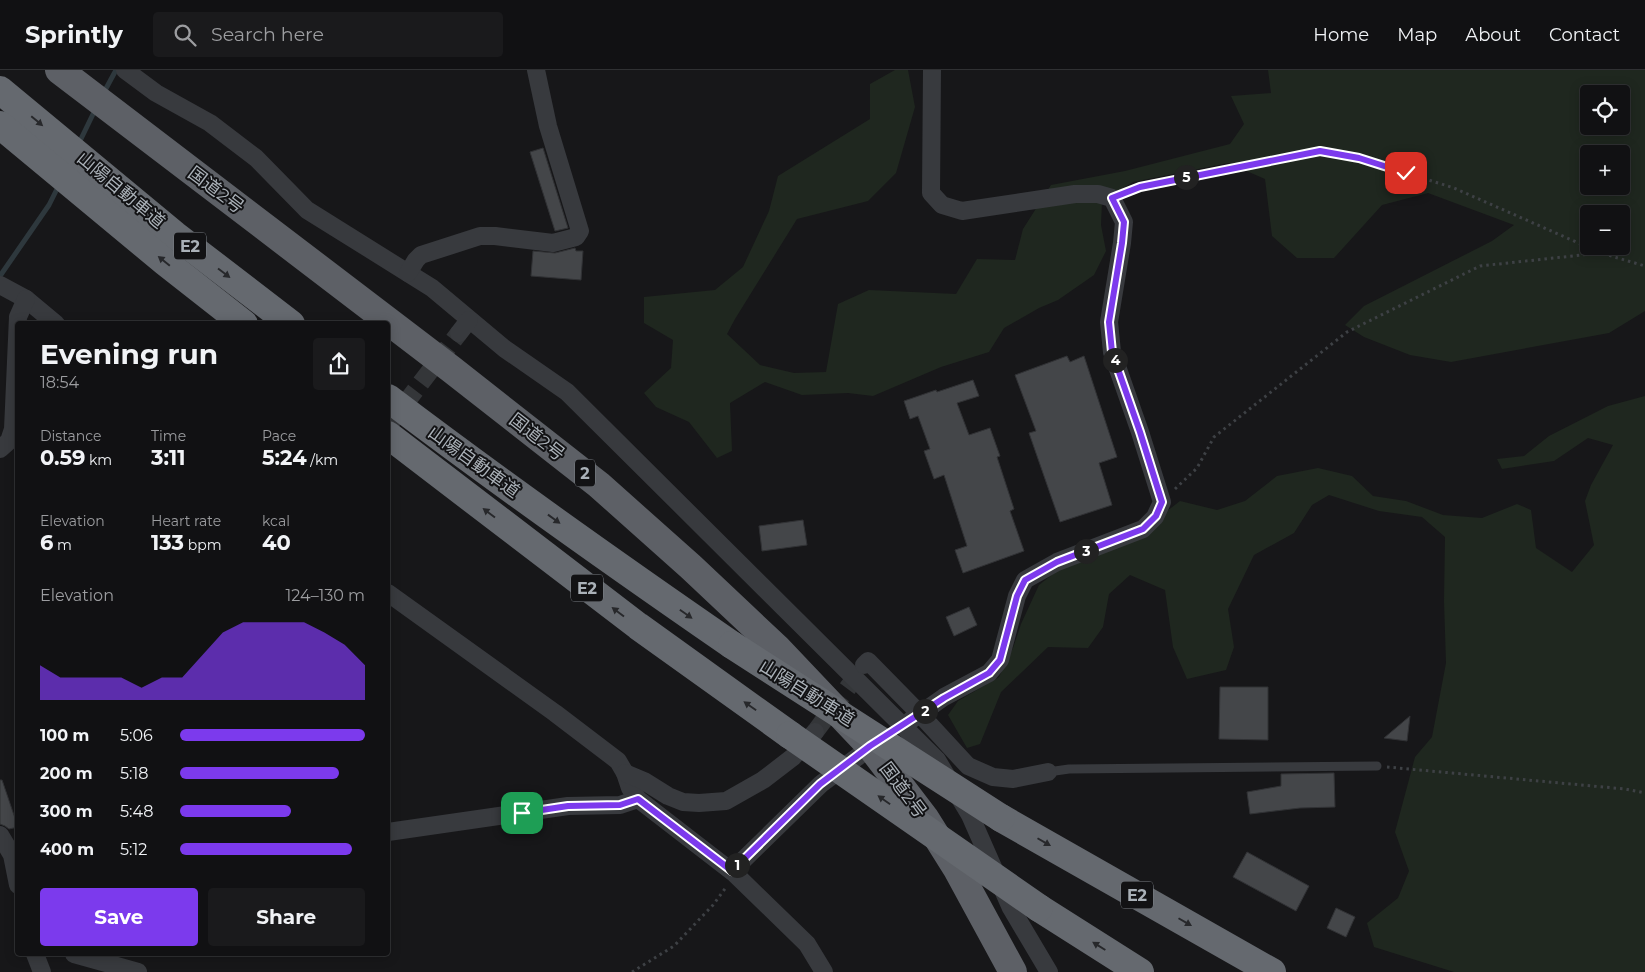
<!DOCTYPE html>
<meta charset="utf-8">
<style>
:root{--surface:#111113;--page:#1a1a1c;--text:#f1f3f6;--muted:#9c9da0;--line:#303133;--accent:#7c3aed}
body{margin:0;font-family:Montserrat,"Noto Sans JP",sans-serif;background:var(--page);color:var(--text);height:100vh;display:flex;flex-direction:column;font-size:19px;white-space:nowrap}
*{box-sizing:border-box;margin:0}
p{font-size:16px;color:var(--muted)}
.icon{flex:none;width:28px;height:28px;fill:none;stroke:currentColor;stroke-width:2;stroke-linecap:round;stroke-linejoin:round}
.map{position:relative;flex:1;overflow:hidden}
.panel{position:absolute;left:15px;top:251px;width:375px;height:635px;display:flex;flex-direction:column;background:var(--surface);border-radius:5px;box-shadow:0 2px 12px #0003,0 0 0 1px var(--line)}
.panel>*{flex:none}
.buttons{position:absolute;left:1580px;top:15px;display:grid;gap:10px}
.buttons a{display:grid;place-items:center;width:50px;height:50px;border-radius:5px;background:var(--surface);box-shadow:0 2px 12px #0003,0 0 0 1px var(--line);font-size:25px}
.pin{position:absolute;display:grid;place-items:center;width:42px;height:42px;color:#fff;margin:-21px;border-radius:10px;box-shadow:0 2px 8px #0006}
.km{position:absolute;width:25px;height:25px;margin:-12px;border-radius:50%;background:#222;color:#fff;font-size:14px;line-height:25px;text-align:center}
.round{display:grid;place-items:center;flex:none;width:52px;height:52px;border-radius:5px;background:var(--page)}
.headline{display:flex;align-items:center;justify-content:space-between;height:85px;padding:0 25px}
h1{font-size:28px;font-weight:700;line-height:38px}
.metrics{display:grid;grid-template-columns:repeat(3,1fr);gap:8px;height:85px;padding:5px 25px}
.metrics div{display:grid;align-content:center}
.metrics b{font-size:21px;font-weight:700}
.metrics small{font-size:14px;font-weight:400}
.metrics p{font-size:14px}
.chart{height:140px;padding:10px 25px}
.chart p{display:flex;justify-content:space-between}
.chart svg{width:100%;height:90px;margin-top:5px;fill:var(--accent);opacity:.7}
.action{display:flex;gap:10px;margin-top:auto;padding:10px 25px}
.action a{flex:1;height:58px;border-radius:5px;background:var(--accent);color:#fff;font-size:20px;font-weight:700;line-height:58px;text-align:center}
.action a+a{background:var(--page);color:var(--text)}
ul{padding:0 25px;list-style:none;font-size:16px}
li{display:grid;grid-template-columns:80px 60px 1fr;align-items:center;height:38px}
li i{height:12px;border-radius:6px;background:var(--accent)}
header{display:flex;align-items:center;gap:30px;box-sizing:border-box;height:70px;padding:0 25px;background:var(--surface);border-bottom:1px solid var(--line)}
header strong{font-size:24px}
nav{display:flex;gap:28px;margin-inline-start:auto;font-size:18px}
.search{width:350px;height:45px;background:var(--page);display:flex;align-items:center;gap:12px;box-sizing:border-box;padding:0 18px;border-radius:5px;color:var(--muted);font-size:19px}
.map>svg:first-child{display:block}
.green{fill:#1f271f;fill-rule:evenodd}
.lines{fill:none;stroke-linecap:round;stroke-linejoin:round}
.stream{stroke:#2e383d;stroke-width:5}
.building{fill:#444649;stroke:#313235}
.minor-tunnel{stroke:#343639;stroke-width:18;stroke-dasharray:18 9;stroke-linecap:butt}
.path{stroke:#3e4145;stroke-width:3;stroke-dasharray:2.5 4;stroke-linecap:butt}
.service{stroke:#383a3e;stroke-width:9}
.minor{stroke:#383a3e;stroke-width:18}
.trunk{stroke:#5d6066;stroke-width:28}
.motorway{stroke:#65696f;stroke-width:28}
.motorway-bridge{stroke:#65696f;stroke-width:28}
.oneway{fill:#27282b}
.route-casing{stroke:#fff;stroke-width:10}
.route{stroke:#7c3aed;stroke-width:6}
.labels{text-anchor:middle;stroke-width:4;stroke-linejoin:round;paint-order:stroke}
.shield{fill:#121214;stroke:#7c8187;stroke-width:1}
.shield-label{font-size:16px;font-weight:bold;fill:#aab1b8}
.street-label{font-size:18px;fill:#aab1b8;stroke:#121214}
</style>
<header>
<strong>Sprintly</strong>
<div class="search"><svg class="icon" aria-label="search" viewBox="0 0 24 24"><circle cx="10" cy="10" r="6"/><path d="M15 15l6 6"/></svg>Search here</div>
<nav><a>Home</a><a>Map</a><a>About</a><a>Contact</a></nav>
</header>
<div class="map">
<svg width="1645" height="902" viewBox="0 0 1645 902">
<rect width="100%" height="100%" fill="#171719"/>
<g class="green">
<path d="M895,0H908L915,37L896,103L868,131L797,149L735,249L727,264L760,295L794,303L826,302L838,234L869,220L956,224L977,189L1015,190L1023,159L1051,115L1125,101L1230,74L1244,54L1231,26L1271,23L1268,0H1645V241L1609,263L1451,292L1410,285L1364,267L1345,255L1364,236L1492,171L1514,155L1428,123L1382,135L1334,188H1297L1272,166L1265,109L1228,93L1133,112L1102,131L1101,155L1106,181L1094,205L1058,230L1039,238L1004,258L989,282L941,297L873,326L848,323L802,325L765,312L730,333L732,381L717,388L689,352L656,337L644,323L671,298L673,270L644,253V227L715,220L743,197L769,141L778,106L870,49V14ZM1589,24H1621V56H1589ZM1589,84H1621V116H1589ZM1589,144H1621V176H1589Z"/>
<path d="M1645,326V902H1454L1374,877L1367,853L1398,828L1409,801L1395,762L1415,687L1432,667L1446,593L1444,531L1445,467L1422,447L1379,441L1329,425L1312,435L1294,463L1254,485L1228,539L1234,577L1226,600L1187,609L1173,577L1165,520L1130,505L1109,524L1103,557L1088,578L1048,577L1001,622L980,674L967,678L948,645L958,631L999,607L1013,578L1021,554L1039,515L1058,500L1162,445L1180,431L1217,440L1245,431L1277,406L1318,398L1352,406L1373,426L1406,431L1443,445L1482,448L1517,434L1531,440L1536,478L1572,502L1594,475L1585,431L1591,415L1613,375L1588,368L1554,391L1502,399L1497,389L1524,386L1549,366L1608,336Z"/>
</g>
<g class="lines">
<g class="stream">
<path d="M103,24L116,0"/>
<path d="M79,73L96,38"/>
<path d="M0,206L49,135L59,115"/>
</g>
</g>
<g class="building">
<path d="M543,78L568,158L555,161L530,82Z"/>
<path d="M575,178L576,181H583L581,210L531,206L533,181L555,183Z"/>
<path d="M1067,286L1070,292L1084,286L1117,387L1099,393L1112,435L1060,452L1029,363L1036,361L1015,305Z"/>
<path d="M973,310L979,326L957,333L969,365L990,358L1000,386L997,387L1014,439L1010,441L1024,481L963,503L955,480L967,476L944,405L934,409L924,381L930,379L918,346L910,349L904,331L936,320L937,322Z"/>
<path d="M803,450L807,475L762,481L759,456Z"/>
<path d="M969,537L977,555L954,566L946,547Z"/>
<path d="M1220,617H1268V670L1219,669Z"/>
<path d="M1410,646L1407,671L1384,668Z"/>
<path d="M1334,703L1335,737L1300,738L1250,744L1247,722L1281,716V704Z"/>
<path d="M0,710H2L18,757L9,759L5,756L0,754Z"/>
<path d="M1247,782L1309,816L1296,841L1233,807Z"/>
<path d="M1336,838L1355,847L1346,867L1327,858Z"/>
</g>
<g class="lines">
<g class="minor-tunnel">
<path d="M388,356L459,263"/>
<path d="M815,662L864,596"/>
</g>
<g class="path">
<path d="M1126,122L1140,117L1198,104L1320,81L1359,88L1454,118L1601,183L1645,196"/>
<path d="M1175,419L1197,398L1214,367L1347,262L1480,196L1600,183"/>
<path d="M1387,697L1625,719L1645,723"/>
<path d="M632,902L674,876L713,835L727,816"/>
</g>
<path class="service" d="M1048,702L1069,699L1377,696"/>
<g class="minor">
<path d="M125,0L156,23L210,53L256,88L307,140L432,218L505,279L567,322L937,690L970,745L1011,838L1049,902"/>
<path d="M408,203L416,190L421,185L480,166H495L553,173L576,167L580,161L548,56L536,0"/>
<path d="M0,215L26,229L56,254"/>
<path d="M459,263L469,250"/>
<path d="M0,379L9,371L13,359L18,247L26,229"/>
<path d="M388,523L555,643L618,691L625,703L630,718L638,729L735,804L807,874L824,902"/>
<path d="M864,595L868,591L920,644L944,627L989,603L1000,590L1017,526L1025,510L1057,492L1143,459L1155,447L1162,432L1140,362L1112,282L1109,252L1122,173L1124,152L1112,128L1098,124H1075L962,141L942,135L931,123L932,0"/>
<path d="M911,650L920,644L968,696L993,707L1013,709L1048,702"/>
<path d="M625,703L644,711L668,726L683,732L699,733L726,731L763,710L793,687L815,662"/>
<path d="M388,762L568,736L620,735L638,729"/>
<path d="M0,765L12,785L18,815"/>
<path d="M732,801L821,714L879,671"/>
<path d="M35,884L42,902"/>
<path d="M74,884L138,902"/>
</g>
<path class="trunk" d="M59,0L451,299L599,415L691,497L777,578L870,676L925,748L957,799L1013,902"/>
<g class="motorway">
<path d="M0,20L175,165L291,254"/>
<path d="M0,55L165,192L244,254"/>
<path d="M388,328C500,413 616,495 732,575"/>
<path d="M388,365L638,556L790,665"/>
<path d="M1001,748L1272,902"/>
<path d="M1039,838L1140,902"/>
</g>
<g class="motorway-bridge">
<path d="M732,575L1001,748"/>
<path d="M790,665L1039,838"/>
</g>
</g>
<defs><path id="oneway-solid" d="M-6-.8H1V-3.2L6.5 0L1 3.2V.8H-6Z" transform="scale(1.25)"/></defs>
<g class="oneway">
<use href="#oneway-solid" transform="translate(37 51) rotate(40)"/>
<use href="#oneway-solid" transform="translate(164 191) rotate(-141)"/>
<use href="#oneway-solid" transform="translate(224 203) rotate(37)"/>
<use href="#oneway-solid" transform="translate(489 443) rotate(-143)"/>
<use href="#oneway-solid" transform="translate(554 449) rotate(36)"/>
<use href="#oneway-solid" transform="translate(618 542) rotate(-143)"/>
<use href="#oneway-solid" transform="translate(686 544) rotate(35)"/>
<use href="#oneway-solid" transform="translate(750 636) rotate(-145)"/>
<use href="#oneway-solid" transform="translate(884 730) rotate(-145)"/>
<use href="#oneway-solid" transform="translate(1044 772) rotate(30)"/>
<use href="#oneway-solid" transform="translate(1185 852) rotate(30)"/>
<use href="#oneway-solid" transform="translate(1099 876) rotate(-148)"/>
</g>
<g class="lines">
<defs>
<path id="route" d="M522,743L568,736L620,735L638,729L732,801L820,714L870,676L944,628L989,603L1000,590L1017,526L1025,510L1057,492L1143,459L1156,446L1162,432L1140,362L1112,282L1109,252L1122,173L1124,152L1112,128L1140,117L1320,81L1359,88L1406,103"/>
</defs>
<use href="#route" class="route-casing"/>
<use href="#route" class="route"/>
</g>
<g class="labels">
<g class="shield">
<rect x="174" y="162.5" width="32" height="27" rx="4"/>
<rect x="575" y="389.5" width="20" height="27" rx="4"/>
<rect x="571" y="504.5" width="32" height="27" rx="4"/>
<rect x="1121" y="811.5" width="32" height="27" rx="4"/>
</g>
<g class="shield-label">
<text x="190" y="182">E2</text>
<text x="585" y="409">2</text>
<text x="587" y="524">E2</text>
<text x="1137" y="831">E2</text>
</g>
<g class="street-label">
<text transform="translate(121 120) rotate(40)" y="6">山陽自動車道</text>
<text transform="translate(216 120) rotate(37)" y="6">国道2号</text>
<text transform="translate(537 367) rotate(38)" y="6">国道2号</text>
<text transform="translate(474 392) rotate(36)" y="6">山陽自動車道</text>
<text transform="translate(807 623) rotate(32)" y="6">山陽自動車道</text>
<text transform="translate(903 720) rotate(53)" y="6">国道2号</text>
</g>
</g>
</svg>
<div class="buttons">
<a><svg class="icon" aria-label="locate" viewBox="0 0 24 24"><circle cx="12" cy="12" r="6"/><path d="M12 2v4M12 18v4M2 12h4M18 12h4"/></svg></a>
<a>+</a>
<a>−</a>
</div>
<div class="pin" style="left:522px;top:743px;background:#1e9e55"><svg class="icon" aria-label="arrive" viewBox="0 0 24 24"><path d="M6 21V4h12l-3 4 3 4H6"/></svg></div>
<div class="pin" style="left:1406px;top:103px;background:#d93025"><svg class="icon" aria-label="check" viewBox="0 0 24 24"><path d="M5 12l5 5 9-10"/></svg></div>
<b class="km" style="left:737px;top:795px">1</b>
<b class="km" style="left:925px;top:641px">2</b>
<b class="km" style="left:1086px;top:481px">3</b>
<b class="km" style="left:1115px;top:290px">4</b>
<b class="km" style="left:1186px;top:107px">5</b>
<section class="panel">
<div class="headline"><div><h1>Evening run</h1><p>18:54</p></div><a class="round"><svg class="icon" aria-label="share" viewBox="0 0 24 24"><path d="M12 15V3M7 8l5-5 5 5M5 13v7h14v-7"/></svg></a></div>
<div class="metrics">
<div><p>Distance</p><b>0.59<small> km</small></b></div>
<div><p>Time</p><b>3:11</b></div>
<div><p>Pace</p><b>5:24<small> /km</small></b></div>
</div>
<div class="metrics">
<div><p>Elevation</p><b>6<small> m</small></b></div>
<div><p>Heart rate</p><b>133<small> bpm</small></b></div>
<div><p>kcal</p><b>40</b></div>
</div>
<div class="chart"><p><span>Elevation</span>124–130 m</p>
<svg viewBox="0 0 160 44" preserveAspectRatio="none"><path d="M0 44V27L10 33L20 33L30 33L40 33L50 38L60 33L70 33L80 22L90 11L100 6L110 6L120 6L130 6L140 11L150 17L160 27V44z"/></svg>
</div>
<ul>
<li><b>100 m</b>5:06<i style="width:100%"></i></li>
<li><b>200 m</b>5:18<i style="width:86%"></i></li>
<li><b>300 m</b>5:48<i style="width:60%"></i></li>
<li><b>400 m</b>5:12<i style="width:93%"></i></li>
</ul>
<div class="action"><a>Save</a><a>Share</a></div>
</section>
</div>
